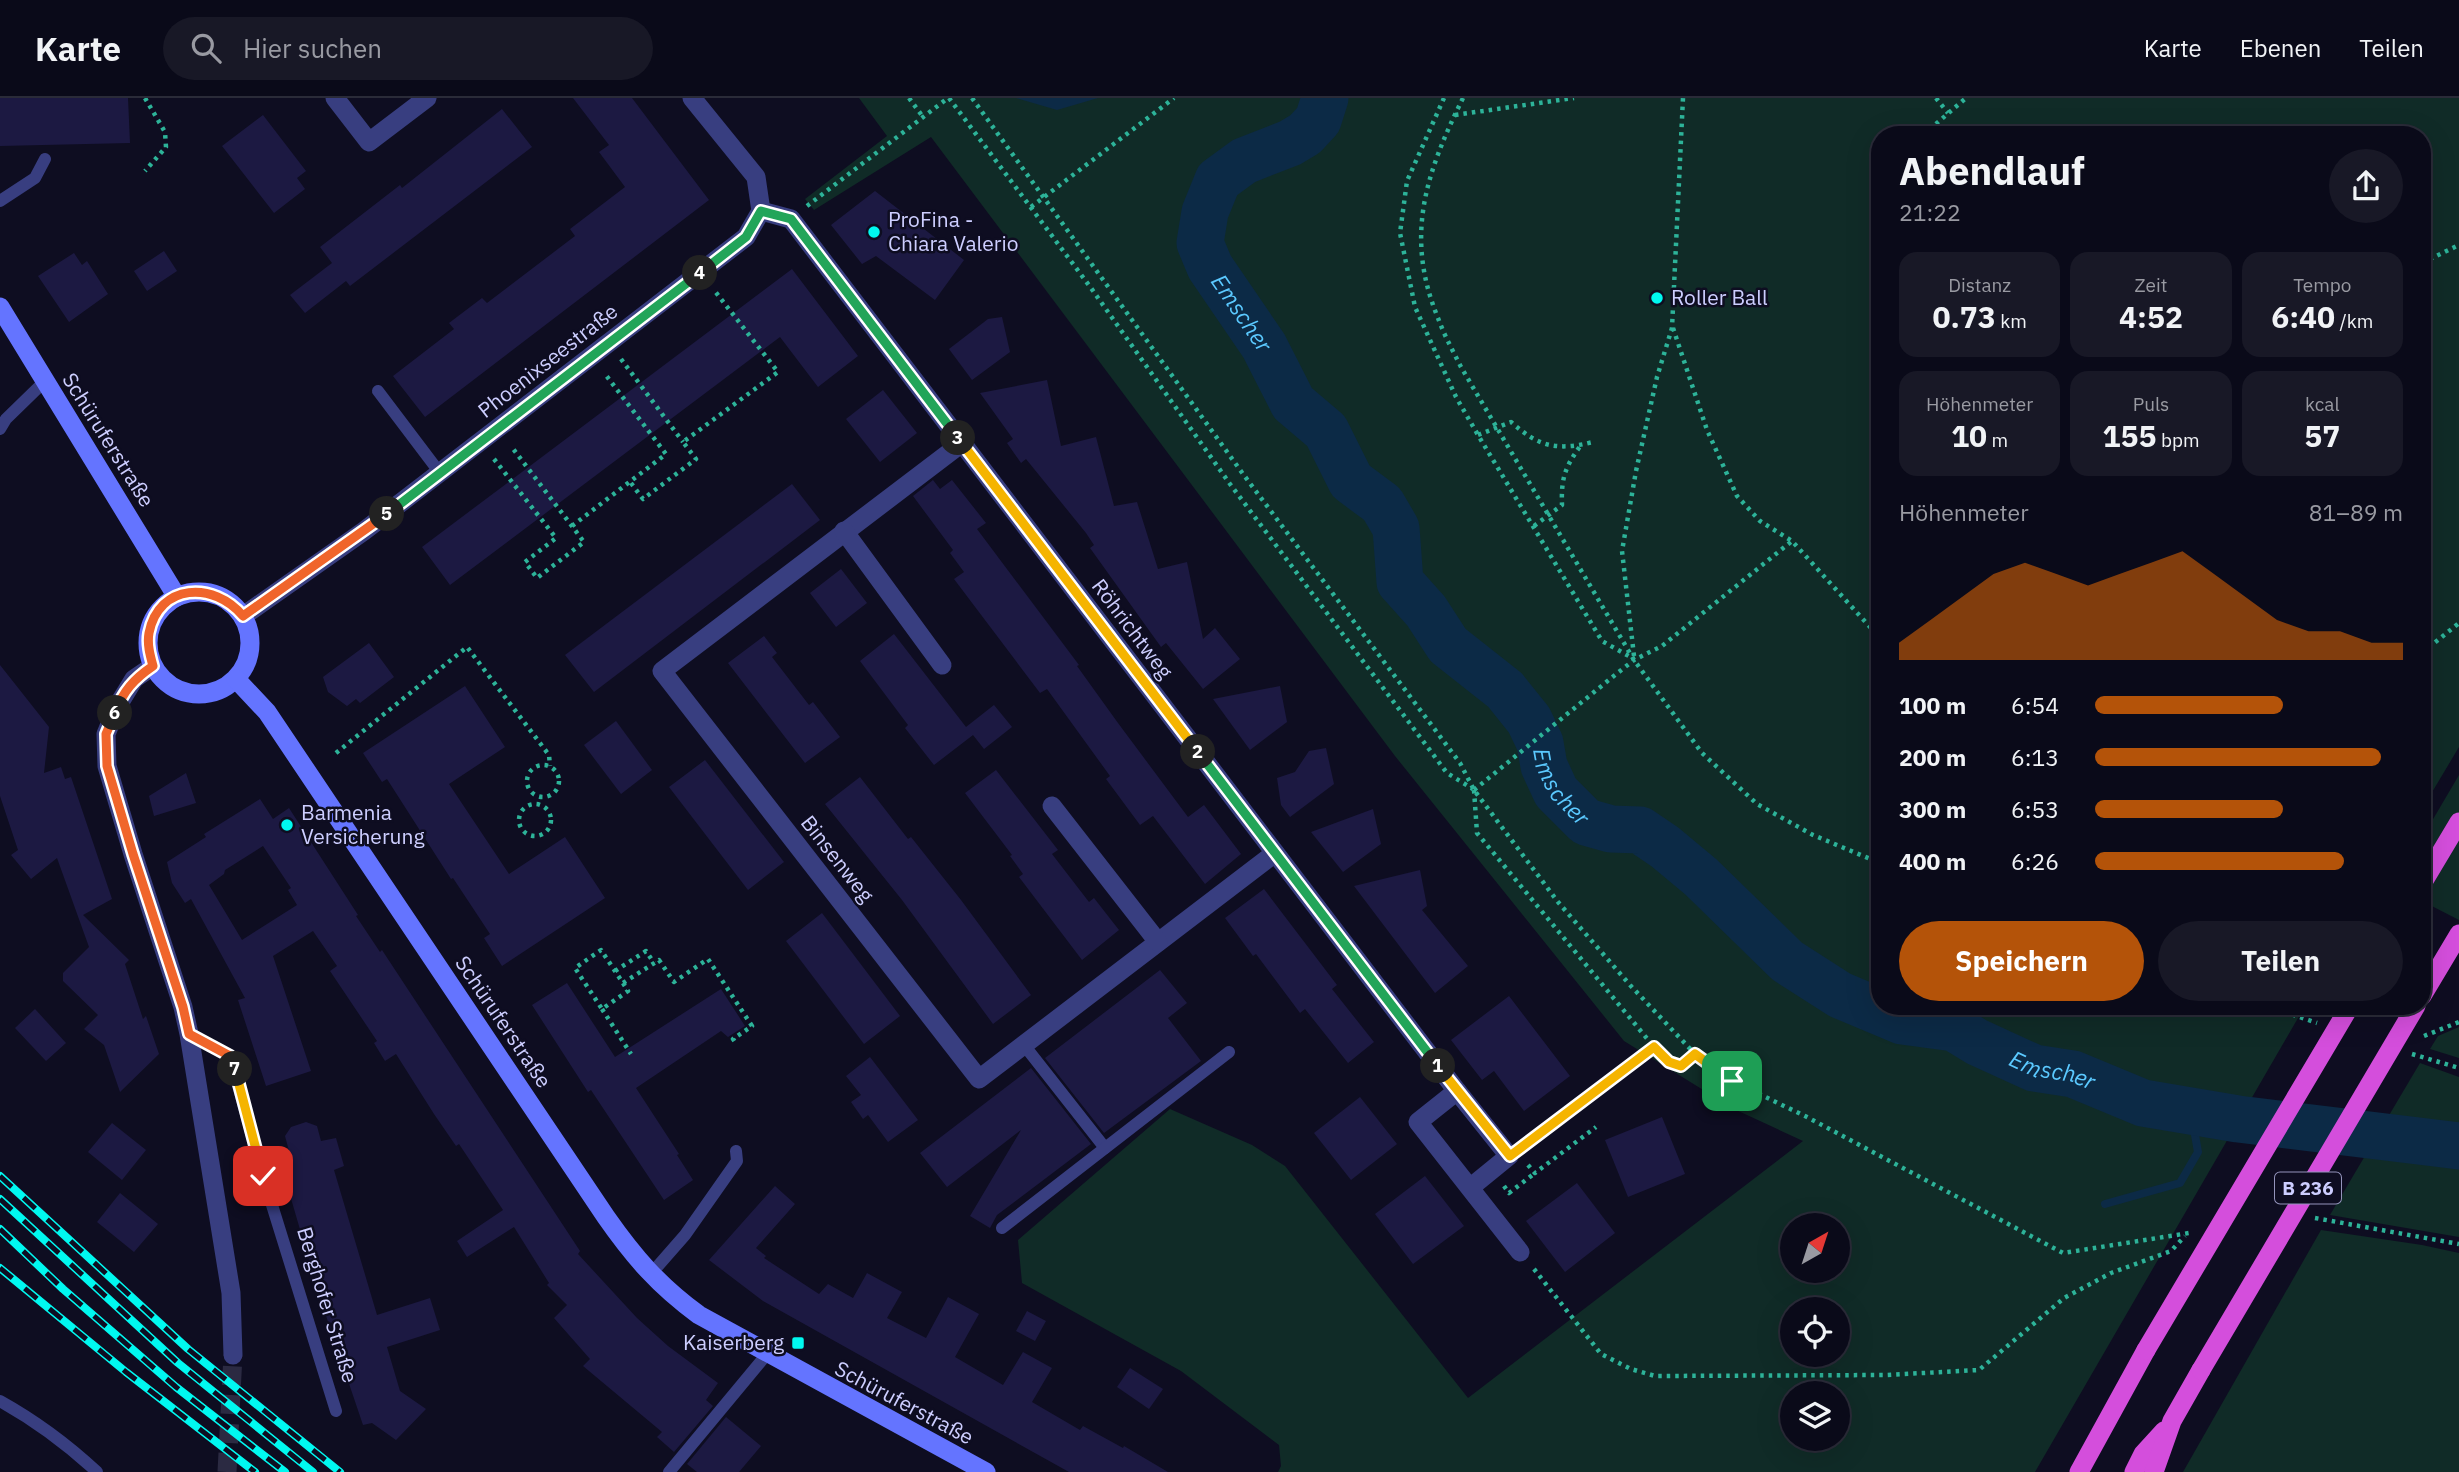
<!DOCTYPE html>
<html lang="de">
<meta charset="utf-8">
<style>
:root{--surface:#0a0a19;--page:#181826;--text:#f1f3f6;--muted:#999aa2;--line:#2a2b38;--accent:#b45309}
body{margin:0;font-family:"IBM Plex Sans",sans-serif;background:var(--page);color:var(--text);height:100vh;display:flex;flex-direction:column;font-size:26px;white-space:nowrap}
*{box-sizing:border-box;margin:0}
p{font-size:23px;color:var(--muted)}
.icon{flex:none;width:38px;height:38px;fill:none;stroke:currentColor;stroke-width:2;stroke-linecap:round;stroke-linejoin:round}
.map{position:relative;flex:1;overflow:hidden}
.side{position:absolute;left:1871px;top:28px;width:560px;height:889px;display:flex;flex-direction:column;background:var(--surface);border-radius:28px;box-shadow:0 7px 28px #0002,0 0 0 2px var(--line)}
.side>*{flex:none}
.needle{width:46px;rotate:39deg}
.fabs{position:absolute;left:1780px;top:1115px;display:grid;gap:14px}
.fabs a{display:grid;place-items:center;width:70px;height:70px;border-radius:50%;background:var(--surface);box-shadow:0 7px 28px #0002,0 0 0 2px var(--line);font-size:35px}
.pin{position:absolute;display:grid;place-items:center;width:60px;height:60px;color:#fff;margin:-30px;border-radius:14px;box-shadow:0 4px 10px #0006}
.km{position:absolute;width:35px;height:35px;margin:-18px;border-radius:50%;background:#222;color:#fff;font-size:19px;line-height:35px;text-align:center}
.round{display:grid;place-items:center;flex:none;width:74px;height:74px;border-radius:37px;background:var(--page)}
.overview{display:flex;align-items:center;justify-content:space-between;height:119px;padding:0 28px}
h1{font-size:38px;font-weight:700;line-height:52px}
.stats{display:grid;grid-template-columns:repeat(3,1fr);gap:10px;height:119px;padding:7px 28px}
.stats div{display:grid;align-content:center;border-radius:18px;background:var(--page);text-align:center}
.stats b{font-size:30px;font-weight:700}
.stats small{font-size:19px;font-weight:400}
.stats p{font-size:19px}
.chart{height:196px;padding:14px 28px}
.chart p{display:flex;justify-content:space-between}
.chart svg{width:100%;height:126px;margin-top:7px;fill:var(--accent);opacity:.7}
.button{display:flex;gap:14px;margin-top:auto;padding:14px 28px}
.button a{flex:1;height:80px;border-radius:42px;background:var(--accent);color:#fff;font-size:28px;font-weight:700;line-height:80px;text-align:center}
.button a+a{background:var(--page);color:var(--text)}
ul{padding:0 28px;list-style:none;font-size:23px}
li{display:grid;grid-template-columns:112px 84px 1fr;align-items:center;height:52px}
li i{height:18px;border-radius:9px;background:var(--accent)}
header{display:flex;align-items:center;gap:42px;box-sizing:border-box;height:98px;padding:0 35px;background:var(--surface);border-bottom:2px solid var(--line)}
header strong{font-size:33px}
nav{display:flex;gap:38px;margin-inline-start:auto;font-size:24px}
.search{width:490px;height:63px;background:var(--page);display:flex;align-items:center;gap:18px;box-sizing:border-box;padding:0 24px;border-radius:38px;color:var(--muted);font-size:26px}
.map>svg:first-child{display:block}
.green{fill:#102b27;fill-rule:evenodd}
.water{fill:#0c2a46}
.lines{fill:none;stroke-linecap:round;stroke-linejoin:round}
.stream{stroke:#0c2a46;stroke-width:8}
.river{stroke:#0c2a46;stroke-width:47}
.building{fill:#1c1942;fill-rule:evenodd}
.tertiary-tunnel{stroke:#2b2a42;stroke-width:19;stroke-dasharray:19 10;stroke-linecap:butt}
.path{stroke:#2db399;stroke-width:4.5;stroke-dasharray:3.5 5;stroke-linecap:butt}
.service{stroke:#383e80;stroke-width:12}
.minor{stroke:#383e80;stroke-width:19}
.tertiary{stroke:#383e80;stroke-width:19}
.secondary{stroke:#6474ff;stroke-width:19}
.trunk{stroke:#d44edc;stroke-width:19}
.rail-casing{stroke:#00f8f0;stroke-width:8}
.rail{stroke:#0e0d21;stroke-width:5;stroke-dasharray:16;stroke-linecap:butt}
.trunk-bridge{stroke:#d44edc;stroke-width:19}
.split-1-casing{stroke:#fff;stroke-width:14}
.split-2-casing{stroke:#fff;stroke-width:14}
.split-3-casing{stroke:#fff;stroke-width:14}
.split-4-casing{stroke:#fff;stroke-width:14}
.split-5-casing{stroke:#fff;stroke-width:14}
.split-6-casing{stroke:#fff;stroke-width:14}
.split-7-casing{stroke:#fff;stroke-width:14}
.split-8-casing{stroke:#fff;stroke-width:14}
.split-1{stroke:#f5b400;stroke-width:9}
.split-2{stroke:#22a559;stroke-width:9}
.split-3{stroke:#f5b400;stroke-width:9}
.split-4{stroke:#22a559;stroke-width:9}
.split-5{stroke:#22a559;stroke-width:9}
.split-6{stroke:#f0652b;stroke-width:9}
.split-7{stroke:#f0652b;stroke-width:9}
.split-8{stroke:#f5b400;stroke-width:9}
.poi-dot{fill:#00f8f0;stroke:#0e0d21;stroke-width:2.5}
.labels{text-anchor:middle;stroke-width:5;stroke-linejoin:round;paint-order:stroke}
.shield{fill:#0e0d21;stroke:#9494bc;stroke-width:2}
.shield-label{font-size:19px;font-weight:bold;fill:#cdceff}
.poi-label{font-size:21px;fill:#cdceff;stroke:#0e0d21;text-anchor:start}
.street-label{font-size:21px;fill:#cdceff;stroke:#0e0d21}
.water-label{font-size:23px;font-style:italic;fill:#5bc9ff;stroke:#0e0d21}
</style>
<header>
<strong>Karte</strong>
<div class="search"><svg class="icon" aria-label="search" viewBox="0 0 24 24"><circle cx="10" cy="10" r="6"/><path d="M15 15l6 6"/></svg>Hier suchen</div>
<nav><a>Karte</a><a>Ebenen</a><a>Teilen</a></nav>
</header>
<div class="map">
<svg width="2459" height="1374" viewBox="0 0 2459 1374">
<rect width="100%" height="100%" fill="#0e0d21"/>
<g class="green">
<path d="M859,0H2459V649L2422,711V37H1880V908H2305L2035,1374H1278L1281,1368L1279,1347L1181,1273L1022,1185L1018,1142L1170,1011L1252,1047L1285,1068L1468,1300L1803,1043L1734,1011L1624,943L1395,658L931,39L814,112L805,101L887,38ZM1792,1127H1838V1172H1792ZM1792,1211H1838V1256H1792ZM1792,1295H1838V1340H1792Z"/>
<path d="M2459,677V822L2422,803V740Z"/>
<path d="M2459,929V960L2430,951L2438,938Z"/>
<path d="M2420,965L2459,979V1139L2330,1117Z"/>
<path d="M2321,1132L2422,1147L2459,1155V1374H2183Z"/>
</g>
<path class="water" d="M1016,0H1098L1057,12Z"/>
<g class="lines">
<path class="stream" d="M2105,1106L2180,1085L2198,1054L2191,1014"/>
<path class="river" id="s1" d="M1325,0L1318,22L1305,36L1290,45L1244,63L1218,82L1205,114L1200,145L1210,169L1264,248L1293,305L1326,333L1351,383L1382,406L1396,430L1400,484L1426,513L1448,547L1505,592L1529,622L1540,645L1544,668L1556,694L1586,724L1611,731L1640,732L1665,749L1701,779L1787,863L1840,897L1902,923L1954,930L1977,944L2034,970L2073,976L2143,1005L2238,1021L2459,1048"/>
</g>
<g class="building">
<path d="M0,0H128L130,45L0,48Z"/>
<path d="M573,0H632L709,102L425,319L393,278L454,231L449,225L482,200L487,205L575,138L570,131L625,89L599,54L609,47Z"/>
<path d="M502,11L532,49L350,188L346,183L305,215L290,197L332,165L320,149L400,87L402,90Z"/>
<path d="M263,17L306,73L297,80L305,91L274,115L222,48Z"/>
<path d="M875,93L964,162L935,202L876,158L862,166L831,127Z"/>
<path d="M164,153L177,173L147,193L134,173Z"/>
<path d="M74,155L82,167L87,163L108,196L69,224L38,178Z"/>
<path d="M792,171L858,258L818,289L780,239L450,487L422,449Z"/>
<path d="M1002,219L1010,254L972,282L949,251L988,221Z"/>
<path d="M1047,282L1061,348L1096,339L1114,408L1137,404L1158,471L1187,464L1203,541L1215,530L1240,561L1203,591L1166,545L1161,549L1090,450L1094,447L1086,435L1026,361L1021,365L1007,345L1013,341L980,295Z"/>
<path d="M883,292L917,335L880,364L846,321Z"/>
<path d="M933,382L940,391L952,382L986,425L977,431L1079,567L1077,568L1118,625L1188,719L1204,707L1241,756L1205,786L1153,718L1140,727L1106,681L1110,678L1047,591L1040,595L954,481L964,474L950,455L953,452L913,398Z"/>
<path d="M792,386L820,422L594,594L565,557Z"/>
<path d="M841,471L867,505L836,529L810,495Z"/>
<path d="M894,536L966,629L994,607L1012,629L984,651L973,637L934,667L905,630L908,627L860,563Z"/>
<path d="M764,538L777,555L772,559L809,607L813,604L840,639L805,665L728,565Z"/>
<path d="M369,545L394,579L360,605L356,601L347,608L328,594L323,579Z"/>
<path d="M0,567L49,629L44,675L61,669L65,681L71,679L112,801L83,817L129,862L125,866L143,921L146,918L159,956L120,994L104,947L84,931L98,917L63,883V875L89,849L57,760L31,781L11,757L18,752L0,698Z"/>
<path d="M465,588L505,649L449,686L509,776L565,739L605,800L502,868L484,840L490,836L453,780L451,781L387,681L382,684L363,655Z"/>
<path d="M1280,588L1287,624L1250,652L1213,601Z"/>
<path d="M616,623L652,672L621,696L584,647Z"/>
<path d="M1326,650L1334,686L1290,719L1281,707L1277,680L1295,674L1309,653Z"/>
<path d="M705,662L784,764L748,792L669,689Z"/>
<path d="M996,672L1058,752L1052,756L1089,804L1094,800L1119,832L1082,862L1019,779L1023,776L1010,758L1012,757L965,695Z"/>
<path d="M186,675L196,705L154,718L149,698Z"/>
<path d="M860,679L908,741L911,739L961,802L1031,897L993,926L902,802L825,706Z"/>
<path d="M260,701L273,721L289,710L358,817L356,818L380,854L382,852L580,1153L578,1156L637,1220L668,1248L718,1285L706,1302L713,1308L674,1354L657,1339L662,1334L583,1268L590,1261L554,1220L567,1207L547,1187L549,1185L514,1129L467,1159L457,1143L503,1112L459,1046L456,1048L434,1016L396,956L385,963L374,945L377,943L330,873L337,868L313,833L273,858L311,973L266,988L238,902L245,900L191,801L185,805L172,785L167,764L206,739L204,736ZM263,748L291,790L288,792L297,807L242,842L209,787L224,776L225,772Z"/>
<path d="M1373,711L1381,746L1343,774L1311,734Z"/>
<path d="M1420,772L1427,808L1422,812L1468,868L1435,895L1354,788Z"/>
<path d="M1264,791L1337,887L1332,891L1374,944L1348,965L1305,911L1300,915L1256,856L1253,858L1225,820Z"/>
<path d="M822,815L900,918L864,946L786,843Z"/>
<path d="M1160,872L1187,905L1168,920L1201,963L1104,1035L1045,960Z"/>
<path d="M567,885L615,959L721,891L745,928L728,939L721,933L636,990L679,1056L677,1057L693,1082L664,1102L591,992L588,994L532,907Z"/>
<path d="M1509,898L1570,978L1524,1013L1494,973L1482,982L1451,942Z"/>
<path d="M35,911L66,945L46,963L15,930Z"/>
<path d="M870,959L918,1022L888,1044L868,1017L863,1021L851,1004L861,997L846,978Z"/>
<path d="M1031,970L1091,1046L997,1117L990,1130L970,1118L1021,1032L947,1089L920,1055Z"/>
<path d="M1360,999L1397,1046L1351,1082L1314,1035Z"/>
<path d="M1662,1019L1685,1076L1628,1099L1605,1042Z"/>
<path d="M306,1024L317,1028L321,1043L336,1040L344,1068L334,1072L377,1217L430,1200L440,1232L387,1249L400,1293L426,1311L396,1342L372,1325L363,1327L320,1200L278,1056L289,1053L285,1038L291,1029Z"/>
<path d="M112,1025L146,1052L122,1082L88,1054Z"/>
<path d="M1425,1078L1464,1128L1413,1166L1375,1116Z"/>
<path d="M1577,1085L1615,1135L1565,1174L1526,1123Z"/>
<path d="M775,1088L795,1106L756,1150L766,1158L764,1160L819,1196L828,1186L853,1200L867,1175L902,1194L887,1220L926,1240L948,1199L979,1216L955,1259L1003,1287L1023,1254L1052,1270L1032,1304L1080,1332L1083,1328L1123,1350L1124,1348L1168,1374H1069L763,1203L709,1162Z"/>
<path d="M120,1095L158,1126L134,1154L97,1124Z"/>
<path d="M1027,1213L1046,1223L1035,1243L1016,1233Z"/>
<path d="M1130,1270L1163,1291L1149,1311L1117,1289Z"/>
<path d="M726,1319L761,1348L739,1374H697L687,1366Z"/>
</g>
<g class="lines">
<path class="tertiary-tunnel" d="M227,1374L233,1257"/>
<g class="path">
<path d="M145,0L165,34L166,49L145,73"/>
<path d="M909,0L923,19"/>
<path d="M949,0L1091,190L1230,386L1447,675L1473,691"/>
<path d="M972,0L1243,376L1460,665L1474,692L1558,804L1630,887L1695,956L1732,983L1805,1018L2063,1155L2189,1135"/>
<path d="M1444,0L1407,83L1400,135L1415,209L1456,299L1478,337L1602,543L1634,561"/>
<path d="M1463,0C1426,75 1404,138 1438,220C1444,237 1453,253 1461,269L1634,562L1702,655L1757,706L1813,737L1880,765"/>
<path d="M1936,0L1948,15"/>
<path d="M1455,17L1574,0"/>
<path d="M1931,30L1945,37"/>
<path d="M1923,37L1966,0"/>
<path d="M1880,75C1866,95 1872,110 1880,131"/>
<path d="M807,108L948,0"/>
<path d="M1031,109L1174,0"/>
<path d="M2422,165L2459,147"/>
<path d="M1673,230L1707,332L1737,398L1760,423L1792,443L1880,540"/>
<path d="M621,261L683,344"/>
<path d="M1478,337L1511,324C1539,349 1557,353 1593,344"/>
<path d="M494,361L556,440L525,464L537,480L584,444L511,348"/>
<path d="M631,385L643,401L696,361L683,344L778,274L714,192"/>
<path d="M572,428L666,356L605,276"/>
<path d="M1534,428L1562,407C1561,380 1565,369 1581,347"/>
<path d="M2422,555L2459,525"/>
<path d="M1634,558L1622,453L1636,373L1657,279L1672,230L1683,0"/>
<path d="M336,655L467,549L549,657L550,668"/>
<circle cx="543" cy="683" r="16"/>
<path d="M1474,692L1477,735L1654,949L1526,1046"/>
<path d="M1474,692L1615,577L1634,562L1662,548L1792,443"/>
<circle cx="535" cy="722" r="16"/>
<path d="M615,873L646,853L654,865"/>
<path d="M623,885L628,893L602,911L575,870L601,852L623,885L659,862L674,884L708,861L752,928L733,941L737,947"/>
<path d="M2268,908L2317,925"/>
<path d="M602,911L631,956"/>
<path d="M2424,938L2459,924"/>
<path d="M1654,949L1669,964L1681,968L1695,956"/>
<path d="M2412,956L2459,970"/>
<path d="M1528,1067L1535,1075L1596,1029"/>
<path d="M1504,1088L1509,1095L1535,1075"/>
<path d="M2315,1120L2459,1146"/>
<path d="M1534,1171L1601,1256L1631,1271L1655,1278L1886,1277L1979,1272L2064,1200L2111,1175L2171,1153L2185,1138"/>
</g>
<g class="service">
<path d="M0,103L35,80L45,61"/>
<path d="M378,293L440,375"/>
<path d="M0,331L6,321L45,283"/>
<path d="M189,936L230,958L263,1078L336,1313"/>
<path d="M1024,947L1105,1050"/>
<path d="M1002,1130L1229,954"/>
<path d="M650,1177L685,1137L737,1063L736,1053"/>
<path d="M0,1303C36,1323 67,1346 97,1374"/>
<path d="M669,1374L767,1256"/>
</g>
<g class="minor">
<path d="M335,0L369,44L427,0"/>
<path d="M761,113L791,121L1457,993"/>
<path d="M962,345L662,573L979,981L1275,755"/>
<path d="M844,433L942,567"/>
<path d="M243,518L364,433L746,139L761,113L756,79L692,0"/>
<path d="M1052,708L1158,844"/>
<path d="M1471,1089L1509,1058L1457,993L1418,1024L1520,1154"/>
</g>
<path class="tertiary" d="M153,568L134,581L117,609L106,636L107,668L133,756L183,909L189,936L231,1195L233,1257"/>
<g class="secondary">
<path d="M0,209L177,499"/>
<circle cx="199" cy="545" r="51"/>
<path d="M236,581L267,614L606,1119C634,1159 659,1188 699,1217L986,1374"/>
</g>
<g class="trunk">
<path d="M2422,786L2459,724"/>
<path d="M2422,898L2459,836"/>
<path d="M2079,1374L2146,1252"/>
<path d="M2134,1374L2143,1356L2164,1333"/>
<path d="M2154,1374L2172,1323L2201,1272"/>
</g>
<defs>
<g id="rail">
<path d="M0,1078L188,1251L340,1374"/>
<path d="M0,1101L178,1265L313,1374"/>
<path d="M0,1131L63,1191L176,1289L285,1374"/>
<path d="M0,1170L126,1274L255,1374"/>
</g>
</defs>
<use href="#rail" class="rail-casing"/>
<use href="#rail" class="rail"/>
<g class="trunk-bridge">
<path d="M2146,1252L2350,908"/>
<path d="M2201,1272L2416,908"/>
</g>
</g>
<g class="lines">
<defs>
<path id="split-1" d="M1438,968L1510,1058L1654,949L1669,964L1681,968L1695,956L1732,983"/>
<path id="split-2" d="M1198,654L1438,968"/>
<path id="split-3" d="M958,340L1198,654"/>
<path id="split-4" d="M700,175L746,139L761,113L791,121L958,340"/>
<path id="split-5" d="M387,416L700,175"/>
<path id="split-6" d="M115,615C123,593 134,581 153,568C150,557 147,546 149,535C159,485 214,483 243,518L387,416"/>
<path id="split-7" d="M115,615L106,636L107,668L133,756L183,909L189,936L230,958L235,971"/>
<path id="split-8" d="M235,971L263,1078"/>
</defs>
<use href="#split-1" class="split-1-casing"/>
<use href="#split-2" class="split-2-casing"/>
<use href="#split-3" class="split-3-casing"/>
<use href="#split-4" class="split-4-casing"/>
<use href="#split-5" class="split-5-casing"/>
<use href="#split-6" class="split-6-casing"/>
<use href="#split-7" class="split-7-casing"/>
<use href="#split-8" class="split-8-casing"/>
<use href="#split-1" class="split-1"/>
<use href="#split-2" class="split-2"/>
<use href="#split-3" class="split-3"/>
<use href="#split-4" class="split-4"/>
<use href="#split-5" class="split-5"/>
<use href="#split-6" class="split-6"/>
<use href="#split-7" class="split-7"/>
<use href="#split-8" class="split-8"/>
</g>
<g class="poi-dot">
<circle cx="874" cy="134" r="7"/>
<circle cx="1657" cy="200" r="7"/>
<circle cx="287" cy="727" r="7"/>
<rect x="791" y="1238" width="14" height="14" rx="3.5"/>
</g>
<g class="labels">
<rect class="shield" x="2275" y="1074.5" width="66" height="31" rx="5"/>
<g class="shield-label">
<text x="2308" y="1097">B 236</text>
</g>
<g class="poi-label">
<text x="888" y="129">ProFina -<tspan x="888" dy="24">Chiara Valerio</tspan></text>
<text x="1671" y="207">Roller Ball</text>
<text x="301" y="722">Barmenia<tspan x="301" dy="24">Versicherung</tspan></text>
<text x="784" y="1252" text-anchor="end">Kaiserberg</text>
</g>
<g class="street-label">
<text transform="translate(548 263) rotate(-38)" y="7">Phoenixseestraße</text>
<text transform="translate(108 342) rotate(58)" y="7">Schüruferstraße</text>
<text transform="translate(1132 531) rotate(53)" y="7">Röhrichtweg</text>
<text transform="translate(837 761) rotate(52)" y="7">Binsenweg</text>
<text transform="translate(503 924) rotate(56)" y="7">Schüruferstraße</text>
<text transform="translate(327 1207) rotate(73)" y="7">Berghofer Straße</text>
<text transform="translate(904 1305) rotate(28)" y="7">Schüruferstraße</text>
</g>
<g class="water-label">
<text dy="8" stroke="none"><textPath href="#s1" startOffset="289">Emscher</textPath></text>
<text dy="8" stroke="none"><textPath href="#s1" startOffset="878">Emscher</textPath></text>
<text dy="8" stroke="none"><textPath href="#s1" startOffset="1466">Emscher</textPath></text>
</g>
</g>
</svg>
<div class="fabs">
<a><svg class="needle" viewBox="-14 -14 28 28"><path d="M0-13l5 13h-10z" fill="#e53935"/><path d="M0 13l5-13h-10z" fill="#999aa2"/></svg></a>
<a><svg class="icon" aria-label="locate" viewBox="0 0 24 24"><circle cx="12" cy="12" r="6"/><path d="M12 2v4M12 18v4M2 12h4M18 12h4"/></svg></a>
<a><svg class="icon" aria-label="layers" viewBox="0 0 24 24"><path d="M12 4l9 5-9 5-9-5zM3 14l9 5 9-5"/></svg></a>
</div>
<div class="pin" style="left:1732px;top:983px;background:#1e9e55"><svg class="icon" aria-label="arrive" viewBox="0 0 24 24"><path d="M6 21V4h12l-3 4 3 4H6"/></svg></div>
<div class="pin" style="left:263px;top:1078px;background:#d93025"><svg class="icon" aria-label="check" viewBox="0 0 24 24"><path d="M5 12l5 5 9-10"/></svg></div>
<b class="km" style="left:1438px;top:968px">1</b>
<b class="km" style="left:1198px;top:654px">2</b>
<b class="km" style="left:958px;top:340px">3</b>
<b class="km" style="left:700px;top:175px">4</b>
<b class="km" style="left:387px;top:416px">5</b>
<b class="km" style="left:115px;top:615px">6</b>
<b class="km" style="left:235px;top:971px">7</b>
<section class="side">
<div class="overview"><div><h1>Abendlauf</h1><p>21:22</p></div><a class="round"><svg class="icon" aria-label="share" viewBox="0 0 24 24"><path d="M12 15V3M7 8l5-5 5 5M5 13v7h14v-7"/></svg></a></div>
<div class="stats">
<div><p>Distanz</p><b>0.73<small> km</small></b></div>
<div><p>Zeit</p><b>4:52</b></div>
<div><p>Tempo</p><b>6:40<small> /km</small></b></div>
</div>
<div class="stats">
<div><p>Höhenmeter</p><b>10<small> m</small></b></div>
<div><p>Puls</p><b>155<small> bpm</small></b></div>
<div><p>kcal</p><b>57</b></div>
</div>
<div class="chart"><p><span>Höhenmeter</span>81–89 m</p>
<svg viewBox="0 0 160 44" preserveAspectRatio="none"><path d="M0 44V38L10 30L20 22L30 14L40 10L50 14L60 18L70 14L80 10L90 6L100 14L110 22L120 30L130 34L140 34L150 38L160 38V44z"/></svg>
</div>
<ul>
<li><b>100 m</b>6:54<i style="width:61%"></i></li>
<li><b>200 m</b>6:13<i style="width:93%"></i></li>
<li><b>300 m</b>6:53<i style="width:61%"></i></li>
<li><b>400 m</b>6:26<i style="width:81%"></i></li>
</ul>
<div class="button"><a>Speichern</a><a>Teilen</a></div>
</section>
</div>
